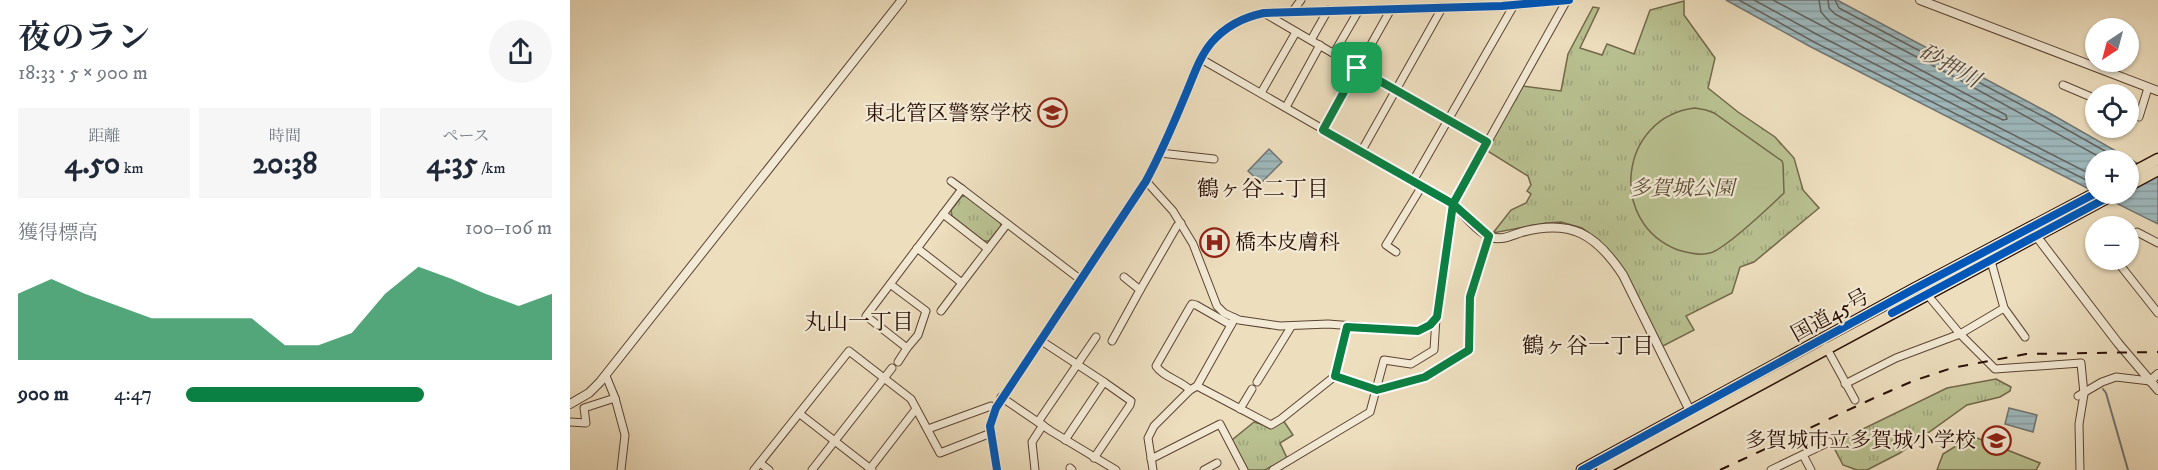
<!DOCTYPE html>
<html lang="ja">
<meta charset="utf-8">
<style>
:root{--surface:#fff;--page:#f6f6f7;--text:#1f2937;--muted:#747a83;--accent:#0b8043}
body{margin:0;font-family:"IM FELL DW Pica","Noto Serif JP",serif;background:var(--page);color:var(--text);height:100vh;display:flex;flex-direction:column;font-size:22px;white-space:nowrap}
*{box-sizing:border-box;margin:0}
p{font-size:20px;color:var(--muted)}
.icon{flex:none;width:33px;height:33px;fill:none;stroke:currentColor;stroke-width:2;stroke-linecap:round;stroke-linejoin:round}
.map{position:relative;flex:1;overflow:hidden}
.sheet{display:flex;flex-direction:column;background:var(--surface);width:570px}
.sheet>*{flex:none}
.needle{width:39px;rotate:216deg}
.buttons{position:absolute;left:1515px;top:18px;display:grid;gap:12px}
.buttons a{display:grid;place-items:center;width:54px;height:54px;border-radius:50%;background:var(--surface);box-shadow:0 2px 4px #0004;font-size:30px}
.pin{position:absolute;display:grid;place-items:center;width:51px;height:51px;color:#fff;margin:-26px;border-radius:12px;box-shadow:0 3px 9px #0006}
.round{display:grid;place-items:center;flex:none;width:63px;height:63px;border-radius:32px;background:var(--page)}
.summary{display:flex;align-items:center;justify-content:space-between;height:102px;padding:0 18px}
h1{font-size:33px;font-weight:700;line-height:45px}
.stats{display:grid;grid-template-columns:repeat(3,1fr);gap:9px;height:102px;padding:6px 18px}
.stats div{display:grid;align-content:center;border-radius:0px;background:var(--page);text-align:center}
.stats b{font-size:30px;font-weight:700}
.stats small{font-size:16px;font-weight:400}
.stats p{font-size:16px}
.chart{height:168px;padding:12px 18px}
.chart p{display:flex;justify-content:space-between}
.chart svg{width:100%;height:108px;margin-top:6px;fill:var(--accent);opacity:.7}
ul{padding:0 18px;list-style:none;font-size:20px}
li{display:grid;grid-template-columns:96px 72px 1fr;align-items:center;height:45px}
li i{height:15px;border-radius:8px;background:var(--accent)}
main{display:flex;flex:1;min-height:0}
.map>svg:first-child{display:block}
.park{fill:url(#park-tufts);stroke:#72684b;stroke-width:1.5}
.pitch{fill:#b9c191;stroke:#72684b;stroke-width:1.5}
.water{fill:url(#water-rules);stroke:#707573;stroke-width:1.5}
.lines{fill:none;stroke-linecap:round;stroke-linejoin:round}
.shore{stroke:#646461;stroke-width:1.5}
.stream{stroke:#707573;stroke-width:2}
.minor-casing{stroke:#5b4333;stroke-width:9}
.tertiary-casing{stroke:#5b4333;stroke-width:10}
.trunk-casing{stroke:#2a0f05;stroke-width:13}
.minor{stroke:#f3ead5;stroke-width:7}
.tertiary{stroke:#f3ead5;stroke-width:8}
.trunk{stroke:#eddebe;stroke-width:10}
.rail{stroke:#2a0f05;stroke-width:2;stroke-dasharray:10 10;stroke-linecap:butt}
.cycleway-casing{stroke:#f3ead5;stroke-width:11}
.cycleway{stroke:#0057b8;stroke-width:8}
.route-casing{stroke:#fff;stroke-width:12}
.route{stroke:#0b8043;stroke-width:8}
.labels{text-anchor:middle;stroke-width:4.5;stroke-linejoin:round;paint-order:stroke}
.poi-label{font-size:21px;fill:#2a0f05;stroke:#f3ead5;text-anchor:end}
.park-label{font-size:21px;font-style:italic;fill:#5c4d36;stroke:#f3ead5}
.street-label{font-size:21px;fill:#2a0f05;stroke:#f3ead5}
.water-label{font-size:22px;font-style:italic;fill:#534a45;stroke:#f3ead5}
.neighbourhood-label{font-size:22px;fill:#2a0f05;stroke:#f3ead5}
</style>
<main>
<section class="sheet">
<div class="summary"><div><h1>夜のラン</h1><p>18:33 · 5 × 900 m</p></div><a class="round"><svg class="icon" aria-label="share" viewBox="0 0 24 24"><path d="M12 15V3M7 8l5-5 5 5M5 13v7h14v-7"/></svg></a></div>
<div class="stats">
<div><p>距離</p><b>4.50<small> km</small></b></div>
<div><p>時間</p><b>20:38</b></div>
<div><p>ペース</p><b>4:35<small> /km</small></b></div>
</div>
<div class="chart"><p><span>獲得標高</span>100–106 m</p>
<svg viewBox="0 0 160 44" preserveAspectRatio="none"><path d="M0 44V17L10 11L20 17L30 22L40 27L50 27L60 27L70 27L80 38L90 38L100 33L110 17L120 6L130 11L140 17L150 22L160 17V44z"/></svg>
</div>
<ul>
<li><b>900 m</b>4:47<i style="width:65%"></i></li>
</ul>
</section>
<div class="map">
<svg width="1588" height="470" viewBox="0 0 1588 470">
<defs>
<pattern id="park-tufts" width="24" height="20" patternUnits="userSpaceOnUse" patternTransform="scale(1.5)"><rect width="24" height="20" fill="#b9c191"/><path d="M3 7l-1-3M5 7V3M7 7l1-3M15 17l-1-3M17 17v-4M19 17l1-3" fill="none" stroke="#9fa57c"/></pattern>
<pattern id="water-rules" width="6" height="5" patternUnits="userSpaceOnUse" patternTransform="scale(1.5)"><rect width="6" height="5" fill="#9eb9bd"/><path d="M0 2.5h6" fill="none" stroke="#889ea1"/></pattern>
</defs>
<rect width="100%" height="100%" fill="#eddebe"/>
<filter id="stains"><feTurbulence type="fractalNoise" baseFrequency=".00333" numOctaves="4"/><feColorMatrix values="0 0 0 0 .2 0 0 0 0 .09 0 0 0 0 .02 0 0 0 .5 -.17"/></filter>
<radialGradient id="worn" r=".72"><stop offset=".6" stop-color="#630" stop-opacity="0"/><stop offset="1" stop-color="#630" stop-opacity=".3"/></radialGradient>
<g class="park">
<path d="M1114,1V15L1145,58L1138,88L1168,112L1205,137L1224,158L1233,190L1249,208L1184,262L1170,267L1162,293L1116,316L1124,330L1091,347L1030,241L1012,228L991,222L976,223L923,233L941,210L956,203L961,194L957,191L961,185L958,176L916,150L953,86L991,91L998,54L1023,7L1029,8L1010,48L1032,55L1037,44L1064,54L1080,10Z"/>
<path d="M392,196H397L430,221L431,226L419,241H414L382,216L381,210Z"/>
<path d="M1426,379L1441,387L1440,391L1430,397L1397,405L1330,453L1297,470H1287L1273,465L1262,444L1377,388Z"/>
<path d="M713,420L723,435L710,443L717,458L695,470H678L662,440L684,422L701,427Z"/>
</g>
<g class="pitch">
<path d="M1125,108L1136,110L1144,113L1212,161L1213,164L1214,193C1199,207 1157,248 1140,253C1130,256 1118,253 1108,250C1037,223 1049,117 1125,108Z"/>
<path d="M1402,436L1470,463L1466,470H1367L1373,454Z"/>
</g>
<g class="water">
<path d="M1156,0H1267L1481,114L1588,175V224L1528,194H1558V160H1526L1525,192L1241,47Z"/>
<path d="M699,149L712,162L691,183L678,171Z"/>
<path d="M1439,408L1467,415L1463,432L1435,424Z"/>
</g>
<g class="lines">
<g class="shore">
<path d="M1169,0L1244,42L1526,185"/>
<path d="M1184,0L1248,35L1526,177"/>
<path d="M1203,0L1416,112L1433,120L1437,119L1436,115L1260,22L1251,12L1249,0"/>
<path d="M1258,0L1259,8L1265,14L1379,74L1535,160"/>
<path d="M1265,0L1269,8L1478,119L1551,160"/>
</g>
<path class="stream" d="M1533,389L1536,393L1558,470"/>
<defs>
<g id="minor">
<path d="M722,12L731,0"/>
<path d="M694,13L917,143"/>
<path d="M741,40L758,10"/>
<path d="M764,53L789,10"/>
<path d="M631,59L883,204"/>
<path d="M1493,85L1526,99"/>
<path d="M691,93L726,32"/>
<path d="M716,107L750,45"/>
<path d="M1558,112L1569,117L1578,88"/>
<path d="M753,130L821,9"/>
<path d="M791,152L872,8"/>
<path d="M590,153L644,159"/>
<path d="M381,181L392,189"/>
<path d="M576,181L603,211L623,244L647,306L654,313L669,320L710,326L758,324L848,331C856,328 861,324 867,317L883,204L997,0"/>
<path d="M843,181L944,5"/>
<path d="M373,214L418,249"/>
<path d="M1558,238L1567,232L1588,243"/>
<path d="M347,248L392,283L437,224"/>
<path d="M826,252L816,245L852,186"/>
<path d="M1546,260L1588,313"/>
<path d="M1421,261L1434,308L1455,337"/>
<path d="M554,277L570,290L607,226L611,223"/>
<path d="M320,284L356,311L348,335L337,348L296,316L392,189L511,280"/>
<path d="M1356,293L1390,334L1425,369L1511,363L1514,394L1509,424L1510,470"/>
<path d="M371,311L392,283"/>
<path d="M470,340L534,382L495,440"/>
<path d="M542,341L570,290"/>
<path d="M1256,347L1285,400"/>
<path d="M328,362L337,348"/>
<path d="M36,376L45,398L55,435L51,470"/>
<path d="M765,376L807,390L855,377L899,350L900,297L919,236"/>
<path d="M687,382L721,327"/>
<path d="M1275,384L1326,358L1390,334L1434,308"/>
<path d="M627,386L701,425L711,419L765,376L777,327"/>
<path d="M620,390C610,380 593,377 586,366L620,307L622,304L626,305L661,325"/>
<path d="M1508,396L1532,382L1546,377L1580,381"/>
<path d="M431,397L481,431L546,470"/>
<path d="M670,409L682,389"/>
<path d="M230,414L302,470"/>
<path d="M0,422L16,423L14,408L45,398"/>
<path d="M468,422L526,337"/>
<path d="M358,429L421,406L426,408"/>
<path d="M1233,455L1241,470"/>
<path d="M524,458L560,405L561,401L534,382"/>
<path d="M581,459L650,424L674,470"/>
<path d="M190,463L199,470"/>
<path d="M500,468L502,470"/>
<path d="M184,470L279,351L341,399L370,453L421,433"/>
<path d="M242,470L322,368"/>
<path d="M299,470L346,409"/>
<path d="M465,470L462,442L473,425"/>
<path d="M583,470L578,438L584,426L620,390L627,386L665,318"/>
<path d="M634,470L647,463"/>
<path d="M703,470L800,412L814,360L841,364L864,350L866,318"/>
<path d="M1201,470L1259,442"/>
</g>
<g id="tertiary">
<path d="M1350,0L1588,91"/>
<path d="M883,204C894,214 907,232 921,237C932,241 942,235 952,232C1001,219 1026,234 1053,275L1122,415"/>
<path d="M1464,233L1548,343L1588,390"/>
<path d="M1580,381L1588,374"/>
<path d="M0,404L19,393L30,382L332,0"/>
<path d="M427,470L420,426L426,408L576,181C591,153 603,125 615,96C623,78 629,57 642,42C656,26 674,17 694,13L932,6L999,0"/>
</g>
<g id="trunk">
<path d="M1558,175L1588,159"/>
<path d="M1558,186L1588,170"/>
<path d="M1012,470L1344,289L1526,193"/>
<path d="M1032,470L1544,194"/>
</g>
</defs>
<use href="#minor" class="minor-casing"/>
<use href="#tertiary" class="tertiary-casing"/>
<use href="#trunk" class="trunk-casing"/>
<use href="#minor" class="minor"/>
<use href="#tertiary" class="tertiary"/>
<use href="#trunk" class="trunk"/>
<path class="rail" d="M1150,470L1304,398L1343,381L1382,368L1456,354L1588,352"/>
<defs>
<g id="cycleway">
<path d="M1322,313L1544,194"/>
<path d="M427,470L420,426L426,408L576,181C591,153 603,125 615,96C623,78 629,57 642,42C656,26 674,17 694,13L932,6L999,0"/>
<path d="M1012,470L1344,289L1526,193"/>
</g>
</defs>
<use href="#cycleway" class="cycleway-casing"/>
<use href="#cycleway" class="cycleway"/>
</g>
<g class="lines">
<defs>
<path id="route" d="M787,68L917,142L883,204L867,317L860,325L848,331L777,327L765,376L807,390L855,377L899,350L900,297L919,236L883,204L753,130L787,68"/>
</defs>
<use href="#route" class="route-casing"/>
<use href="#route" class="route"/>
</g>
<defs>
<symbol id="school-ring" viewBox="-11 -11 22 22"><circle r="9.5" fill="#f3ead5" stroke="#8f2418" stroke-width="1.5"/><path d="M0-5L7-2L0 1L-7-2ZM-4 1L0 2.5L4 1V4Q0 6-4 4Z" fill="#8f2418"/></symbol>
<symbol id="hospital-ring" viewBox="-11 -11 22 22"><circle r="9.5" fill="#f3ead5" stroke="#8f2418" stroke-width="1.5"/><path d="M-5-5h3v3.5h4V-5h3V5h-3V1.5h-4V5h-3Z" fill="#8f2418"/></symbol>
</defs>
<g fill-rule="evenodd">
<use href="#school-ring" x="466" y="96" width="33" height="33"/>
<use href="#hospital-ring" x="628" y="226" width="33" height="33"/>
<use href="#school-ring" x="1410" y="424" width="33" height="33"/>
</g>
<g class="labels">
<g class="poi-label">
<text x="462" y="120">東北管区警察学校</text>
<text x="665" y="249" text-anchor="start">橋本皮膚科</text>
<text x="1406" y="447">多賀城市立多賀城小学校</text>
</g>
<g class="park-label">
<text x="1112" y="195">多賀城公園</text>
</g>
<g class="street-label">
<text transform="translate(1260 315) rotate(-29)" y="7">国道45号</text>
</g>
<g class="water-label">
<text transform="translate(1380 65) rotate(29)" y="8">砂押川</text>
</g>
<g class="neighbourhood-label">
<text x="693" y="196">鶴ヶ谷二丁目</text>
<text x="289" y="329">丸山一丁目</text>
<text x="1018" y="353">鶴ヶ谷一丁目</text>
</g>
</g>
<rect width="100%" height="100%" filter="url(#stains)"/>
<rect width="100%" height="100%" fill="url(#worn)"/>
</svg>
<div class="buttons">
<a><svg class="needle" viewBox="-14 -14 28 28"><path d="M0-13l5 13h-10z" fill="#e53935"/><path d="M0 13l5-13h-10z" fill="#747a83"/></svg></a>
<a><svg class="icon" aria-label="locate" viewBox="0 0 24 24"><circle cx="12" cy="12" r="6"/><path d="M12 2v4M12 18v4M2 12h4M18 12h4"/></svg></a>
<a>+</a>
<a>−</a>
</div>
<div class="pin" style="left:787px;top:68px;background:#1e9e55"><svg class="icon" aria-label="arrive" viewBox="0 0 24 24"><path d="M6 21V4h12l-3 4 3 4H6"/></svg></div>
</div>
</main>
